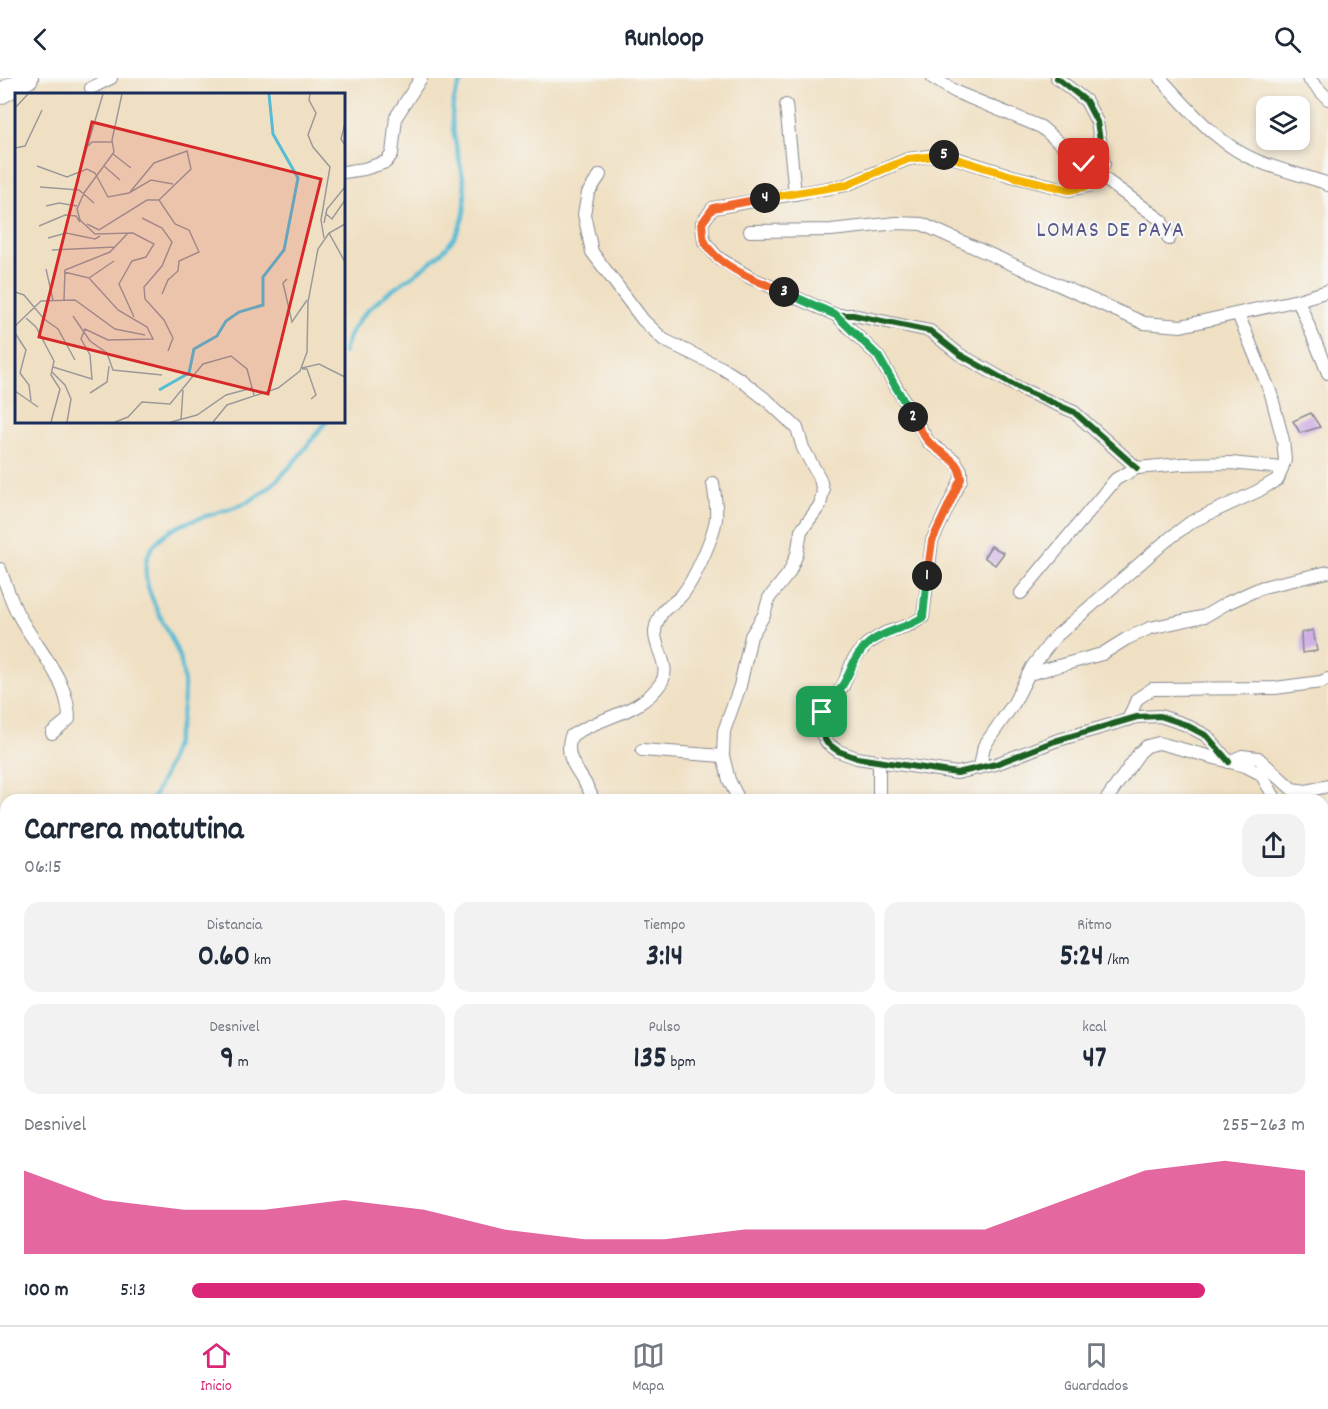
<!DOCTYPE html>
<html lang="es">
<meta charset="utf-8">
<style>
:root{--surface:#fff;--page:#f2f2f3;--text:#1f2937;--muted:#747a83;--line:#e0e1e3;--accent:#db2777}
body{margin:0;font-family:Dekko,sans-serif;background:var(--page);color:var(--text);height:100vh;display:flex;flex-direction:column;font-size:22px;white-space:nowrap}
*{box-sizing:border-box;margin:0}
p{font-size:20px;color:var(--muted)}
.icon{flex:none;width:33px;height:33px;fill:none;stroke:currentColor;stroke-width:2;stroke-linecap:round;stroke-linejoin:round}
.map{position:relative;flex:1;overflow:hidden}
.sheet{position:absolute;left:0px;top:716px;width:1329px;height:532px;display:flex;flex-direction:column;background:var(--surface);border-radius:18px 18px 0 0;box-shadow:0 3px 9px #0003}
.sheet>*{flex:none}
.controls{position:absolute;left:1256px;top:18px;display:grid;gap:12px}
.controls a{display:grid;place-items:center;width:54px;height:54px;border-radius:12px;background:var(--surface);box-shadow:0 3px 9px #0003;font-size:30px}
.pin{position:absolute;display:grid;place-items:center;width:51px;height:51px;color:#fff;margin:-26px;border-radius:12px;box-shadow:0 3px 9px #0006}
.km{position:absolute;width:30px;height:30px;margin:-15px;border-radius:50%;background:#222;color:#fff;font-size:16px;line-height:30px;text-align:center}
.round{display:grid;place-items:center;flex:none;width:63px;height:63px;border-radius:18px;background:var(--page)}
.overview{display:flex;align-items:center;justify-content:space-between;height:102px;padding:0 24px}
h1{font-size:33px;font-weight:700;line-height:45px}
.figures{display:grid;grid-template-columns:repeat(3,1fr);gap:9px;height:102px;padding:6px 24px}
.figures div{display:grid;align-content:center;border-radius:15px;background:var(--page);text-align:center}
.figures b{font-size:30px;font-weight:700}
.figures small{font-size:16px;font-weight:400}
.figures p{font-size:16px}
.chart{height:168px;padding:12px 24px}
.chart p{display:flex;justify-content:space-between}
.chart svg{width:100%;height:108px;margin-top:6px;fill:var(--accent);opacity:.7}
ul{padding:0 24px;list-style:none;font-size:20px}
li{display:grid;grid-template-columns:96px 72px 1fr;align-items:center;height:45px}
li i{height:15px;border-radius:8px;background:var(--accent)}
header{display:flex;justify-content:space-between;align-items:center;height:78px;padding:0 24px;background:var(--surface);font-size:27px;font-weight:700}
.tab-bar{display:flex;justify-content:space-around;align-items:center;height:84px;border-top:2px solid var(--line);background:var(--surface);font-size:16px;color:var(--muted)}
.tab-bar a{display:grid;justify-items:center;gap:3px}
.tab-bar .current{color:var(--accent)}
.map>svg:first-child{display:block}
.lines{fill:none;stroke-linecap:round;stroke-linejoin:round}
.stream{stroke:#56bbd4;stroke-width:4}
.building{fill:#c7a1e3}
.minor-casing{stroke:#868890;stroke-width:14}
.primary-casing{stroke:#868890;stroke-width:22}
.minor{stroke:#fff;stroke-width:12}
.primary{stroke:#fff;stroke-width:20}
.cycleway-casing{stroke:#f6f6f2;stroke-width:10}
.cycleway{stroke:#1b5e20;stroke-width:6}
.split-1-casing{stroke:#fff;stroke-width:12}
.split-2-casing{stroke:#fff;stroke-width:12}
.split-3-casing{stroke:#fff;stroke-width:12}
.split-4-casing{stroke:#fff;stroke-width:12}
.split-5-casing{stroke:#fff;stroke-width:12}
.split-6-casing{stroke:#fff;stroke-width:12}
.split-1{stroke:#22a559;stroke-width:8}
.split-2{stroke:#f0652b;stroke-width:8}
.split-3{stroke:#22a559;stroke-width:8}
.split-4{stroke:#f0652b;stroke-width:8}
.split-5{stroke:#f5b400;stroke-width:8}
.split-6{stroke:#f5b400;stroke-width:8}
.labels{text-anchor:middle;stroke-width:4.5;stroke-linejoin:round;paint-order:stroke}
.quarter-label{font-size:22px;letter-spacing:1.5px;fill:#57578d;stroke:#f6f6f2}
.inset-river{fill:none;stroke:#56bbd4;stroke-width:3}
.inset-road{fill:none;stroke:#9b999b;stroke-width:1.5}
.view{fill:#d62828;fill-opacity:0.15;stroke:#d62828;stroke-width:3}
.inset-edge{fill:none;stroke:#1b2f5e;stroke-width:3}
</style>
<header><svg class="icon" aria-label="back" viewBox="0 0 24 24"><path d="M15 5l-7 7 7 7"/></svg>Runloop<svg class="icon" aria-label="search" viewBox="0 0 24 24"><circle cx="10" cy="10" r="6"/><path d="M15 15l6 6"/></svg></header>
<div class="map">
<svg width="1328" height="1247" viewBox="0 0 1328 1247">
<rect width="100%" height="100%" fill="#f6f6f2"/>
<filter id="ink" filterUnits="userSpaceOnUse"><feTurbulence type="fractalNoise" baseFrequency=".0167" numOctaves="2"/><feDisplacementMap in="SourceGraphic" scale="12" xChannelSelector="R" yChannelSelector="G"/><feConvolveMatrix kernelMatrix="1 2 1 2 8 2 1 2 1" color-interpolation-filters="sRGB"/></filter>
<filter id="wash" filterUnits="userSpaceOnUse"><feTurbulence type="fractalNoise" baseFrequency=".008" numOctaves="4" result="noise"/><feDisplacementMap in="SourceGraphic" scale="24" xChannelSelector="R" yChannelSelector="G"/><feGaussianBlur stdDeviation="1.35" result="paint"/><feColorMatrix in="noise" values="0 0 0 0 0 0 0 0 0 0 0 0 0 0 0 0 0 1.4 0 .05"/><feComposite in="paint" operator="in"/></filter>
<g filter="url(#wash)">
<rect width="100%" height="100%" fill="#f0e0c3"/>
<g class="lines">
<g class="stream">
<path d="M344,275C355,213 442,198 461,146C479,96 431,47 464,0"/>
<path d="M152,722C170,689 186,642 184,604C183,596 182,585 179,578C169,547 129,500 153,468C175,439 222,438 251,422C282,404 304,371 326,344"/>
<path d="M140,1242L144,1247"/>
</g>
</g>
<g id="blocks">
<g class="building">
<path d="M1311,335L1320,349L1300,355L1293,343Z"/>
<path d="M991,468L1004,475L995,487L984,479Z"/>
<path d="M1313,552L1317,573L1302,575L1301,555Z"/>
</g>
</g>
</g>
<g filter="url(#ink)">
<use href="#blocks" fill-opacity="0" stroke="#868890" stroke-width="1.5"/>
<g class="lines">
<defs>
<g id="minor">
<path d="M933,0L956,14L1041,49L1084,86L1161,142L1169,161"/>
<path d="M1057,0L1086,23L1097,44L1104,86L1088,108L1069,112L1012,98L943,76L908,81L846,107L713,130L702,145L704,163L717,179L751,200L836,237H853L930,253L959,276L1021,311L1074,334L1137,390"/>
<path d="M1160,0C1190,32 1218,68 1260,84C1280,92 1302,97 1323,104L1328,107"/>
<path d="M1308,0L1328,21"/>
<path d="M91,10L111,0"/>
<path d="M786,27L795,116"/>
<path d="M344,94L364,91L386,84L392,76L396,39L421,0"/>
<path d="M600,97L588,115L584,136L592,174L643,242L664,262L722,290L741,302L769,324L797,350L803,370L820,401L823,413L820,427L801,453L797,476L789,495L769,520L764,537L751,558L740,608L724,653L723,678L729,702L739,722"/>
<path d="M750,153L831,152L897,145L922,146L1144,245L1181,248L1298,222L1328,213"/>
<path d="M1298,222L1328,295"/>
<path d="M836,237L878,278L929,365L954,382L961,392V401L932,463L923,539L912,546L885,555L867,566L853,582L843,608L822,634L819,643L822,656L827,665L838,673L857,680L957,695L996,686L1055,663L1137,639L1160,638L1184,646L1207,658L1229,684"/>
<path d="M0,491C6,507 11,524 19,538C37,571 69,602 69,641L52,655"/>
<path d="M1021,515L1116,401L1137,390L1181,386L1231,385L1282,390"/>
<path d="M1029,596L1102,576L1126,561L1150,550L1205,538L1227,525L1263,509L1328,494"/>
<path d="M1128,642L1137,621L1152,611L1275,610L1321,604L1328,601"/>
<path d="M642,672L723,678"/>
<path d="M1229,684L1242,678L1258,680L1292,711L1306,713L1328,708"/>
<path d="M980,689L984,668L1014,625L1032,589L1054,560L1166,463L1191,444L1258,413L1278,401L1285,382L1283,362L1271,316L1238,236"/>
<path d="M593,722C586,697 562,685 571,658C600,638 639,637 661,605C673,587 650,566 656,548C662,528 670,530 682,517C694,502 713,460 716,441C717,429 715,417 713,405"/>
<path d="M879,722V683"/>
<path d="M1106,722L1140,674L1147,668L1159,665L1245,688L1261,696L1276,722"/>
<path d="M1323,771L1328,772"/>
<path d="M1323,856L1328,855"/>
<path d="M1323,954L1328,947"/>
<path d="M1323,1047L1328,1035"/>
<path d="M1323,1123L1328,1133"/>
<path d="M1323,1165L1328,1153"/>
<path d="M1191,1242V1247"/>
<path d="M1322,1242V1247"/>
</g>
<path id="primary" d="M0,16L28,0"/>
</defs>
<use href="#minor" class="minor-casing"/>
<use href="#primary" class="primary-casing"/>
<use href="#minor" class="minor"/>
<use href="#primary" class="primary"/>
<defs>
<g id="cycleway">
<path d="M1057,0L1086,23L1097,44L1104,86L1088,108L1069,112L1012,98L943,76L908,81L846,107L713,130L702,145L704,163L717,179L751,200L836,237H853L930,253L959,276L1021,311L1074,334L1137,390"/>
<path d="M836,237L878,278L929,365L954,382L961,392V401L932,463L923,539L912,546L885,555L867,566L853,582L843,608L822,634L819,643L822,656L827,665L838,673L857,680L957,695L996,686L1055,663L1137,639L1160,638L1184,646L1207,658L1229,684"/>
</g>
</defs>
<use href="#cycleway" class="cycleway-casing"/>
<use href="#cycleway" class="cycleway"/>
</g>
</g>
<g class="lines" filter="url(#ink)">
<defs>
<path id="split-1" d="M822,634C828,626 837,617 842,608C852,593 853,578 869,565C885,552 906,551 923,539L927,498"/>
<path id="split-2" d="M913,339C918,347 922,356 928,363C940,377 960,380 961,401L932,463L927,498"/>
<path id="split-3" d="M784,214L836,237L878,278L913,339"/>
<path id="split-4" d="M765,120L713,130L702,145C703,150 702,159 705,164C716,188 760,204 784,214"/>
<path id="split-5" d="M765,120L846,107L908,81L944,77"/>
<path id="split-6" d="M944,77L1012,98L1069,112L1088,108L1098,96L1084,86"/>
</defs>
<use href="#split-1" class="split-1-casing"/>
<use href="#split-2" class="split-2-casing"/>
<use href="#split-3" class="split-3-casing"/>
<use href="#split-4" class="split-4-casing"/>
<use href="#split-5" class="split-5-casing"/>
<use href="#split-6" class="split-6-casing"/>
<use href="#split-1" class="split-1"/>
<use href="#split-2" class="split-2"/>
<use href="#split-3" class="split-3"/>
<use href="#split-4" class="split-4"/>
<use href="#split-5" class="split-5"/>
<use href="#split-6" class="split-6"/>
</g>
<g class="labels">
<g class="quarter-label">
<text x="1111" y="158">LOMAS DE PAYA</text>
</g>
</g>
<g transform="translate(15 15)">
<rect width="330" height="330" fill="#f0e0c3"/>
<path class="inset-river" d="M144,297L174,280L179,256L202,243L211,228L224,219L248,212V184L269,157L283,85L258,41L254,1"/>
<path class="inset-road" d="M107,1L97,47L99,59L69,100L62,116L65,127L80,141L118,140L139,151L131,164L117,168L104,191L119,224M295,1L294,7L301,20L293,42L298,54L315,74L306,127L309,145M0,15L13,1M330,30L326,46L330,52M73,53L77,49H97M0,55L10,53L27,17M98,61L116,75M22,73L52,84L72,76L80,80L93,104L114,100L136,87L158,91M89,73L105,87M64,81L88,1M25,94L64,97L79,110M115,99L139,70L172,58L176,76L144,107M144,107L160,131L174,137L184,159L164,168L163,178L153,187L147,201M31,113L44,110L62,113M310,120L317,126L330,107M127,125L147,135L157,149L147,173L129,194L130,206L149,227L158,245L153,258M309,130L312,116L330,94M72,131L84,137L132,107H144M24,133L50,122L61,123L65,129M314,140L330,169M33,145L51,140L80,146L85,143M37,157L100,154M31,176L38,207M49,179L74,185L99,168M272,186L268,190L277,229L292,207M0,199L9,202L29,226L43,236L60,267M49,207L50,177L95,159L113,140M58,223L75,248L92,260L98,277L147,282M11,225L21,234L39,268L36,282L45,296L36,329M0,233L26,208L60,207L100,236L130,242M0,240L11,257L5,280L14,292L16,308M38,274L77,286L75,262L66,246L70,236L93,247L138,246L132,234L103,217L74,185M287,275L304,271L330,284M287,276H292L301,302L296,306M37,279L50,292L56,306L52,329M0,298L23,314M75,300L92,289L94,273M166,327L168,297M100,329L113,324L127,309L155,311L188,271L216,263L232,276L239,302M156,329L182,322L211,302L237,295M198,329L212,312L263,295L285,278L292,259L293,209L303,156L314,140L330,131"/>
<path class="view" d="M77,29L306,86L253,301L24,244Z"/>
<rect width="330" height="330" class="inset-edge"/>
</g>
</svg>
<div class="controls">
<a><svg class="icon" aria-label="layers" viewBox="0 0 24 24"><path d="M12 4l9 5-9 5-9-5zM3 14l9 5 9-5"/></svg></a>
</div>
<div class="pin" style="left:822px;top:634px;background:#1e9e55"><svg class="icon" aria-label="arrive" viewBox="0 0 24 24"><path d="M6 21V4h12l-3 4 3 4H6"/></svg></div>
<div class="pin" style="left:1084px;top:86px;background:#d93025"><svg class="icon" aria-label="check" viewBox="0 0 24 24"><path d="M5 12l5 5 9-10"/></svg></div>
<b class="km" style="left:927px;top:498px">1</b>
<b class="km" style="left:913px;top:339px">2</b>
<b class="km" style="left:784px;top:214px">3</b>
<b class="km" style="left:765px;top:120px">4</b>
<b class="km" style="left:944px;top:77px">5</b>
<section class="sheet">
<div class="overview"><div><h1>Carrera matutina</h1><p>06:15</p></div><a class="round"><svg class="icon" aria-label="share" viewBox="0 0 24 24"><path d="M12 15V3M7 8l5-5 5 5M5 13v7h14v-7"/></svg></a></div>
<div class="figures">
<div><p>Distancia</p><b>0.60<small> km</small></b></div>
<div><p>Tiempo</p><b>3:14</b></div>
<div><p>Ritmo</p><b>5:24<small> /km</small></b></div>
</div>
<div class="figures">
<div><p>Desnivel</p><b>9<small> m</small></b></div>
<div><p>Pulso</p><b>135<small> bpm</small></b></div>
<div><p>kcal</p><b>47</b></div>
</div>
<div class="chart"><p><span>Desnivel</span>255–263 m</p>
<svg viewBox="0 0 160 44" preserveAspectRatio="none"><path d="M0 44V10L10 22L20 26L30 26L40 22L50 26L60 34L70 38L80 38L90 34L100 34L110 34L120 34L130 22L140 10L150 6L160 10V44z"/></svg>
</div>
<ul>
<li><b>100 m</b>5:13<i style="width:91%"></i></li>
</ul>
</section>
</div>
<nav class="tab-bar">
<a class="current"><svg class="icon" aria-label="home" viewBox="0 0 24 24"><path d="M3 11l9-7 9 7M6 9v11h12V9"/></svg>Inicio</a>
<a><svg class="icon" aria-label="map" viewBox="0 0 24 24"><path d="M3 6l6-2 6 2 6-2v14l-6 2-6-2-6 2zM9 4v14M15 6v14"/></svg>Mapa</a>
<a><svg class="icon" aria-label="saved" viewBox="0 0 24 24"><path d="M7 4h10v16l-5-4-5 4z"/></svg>Guardados</a>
</nav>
